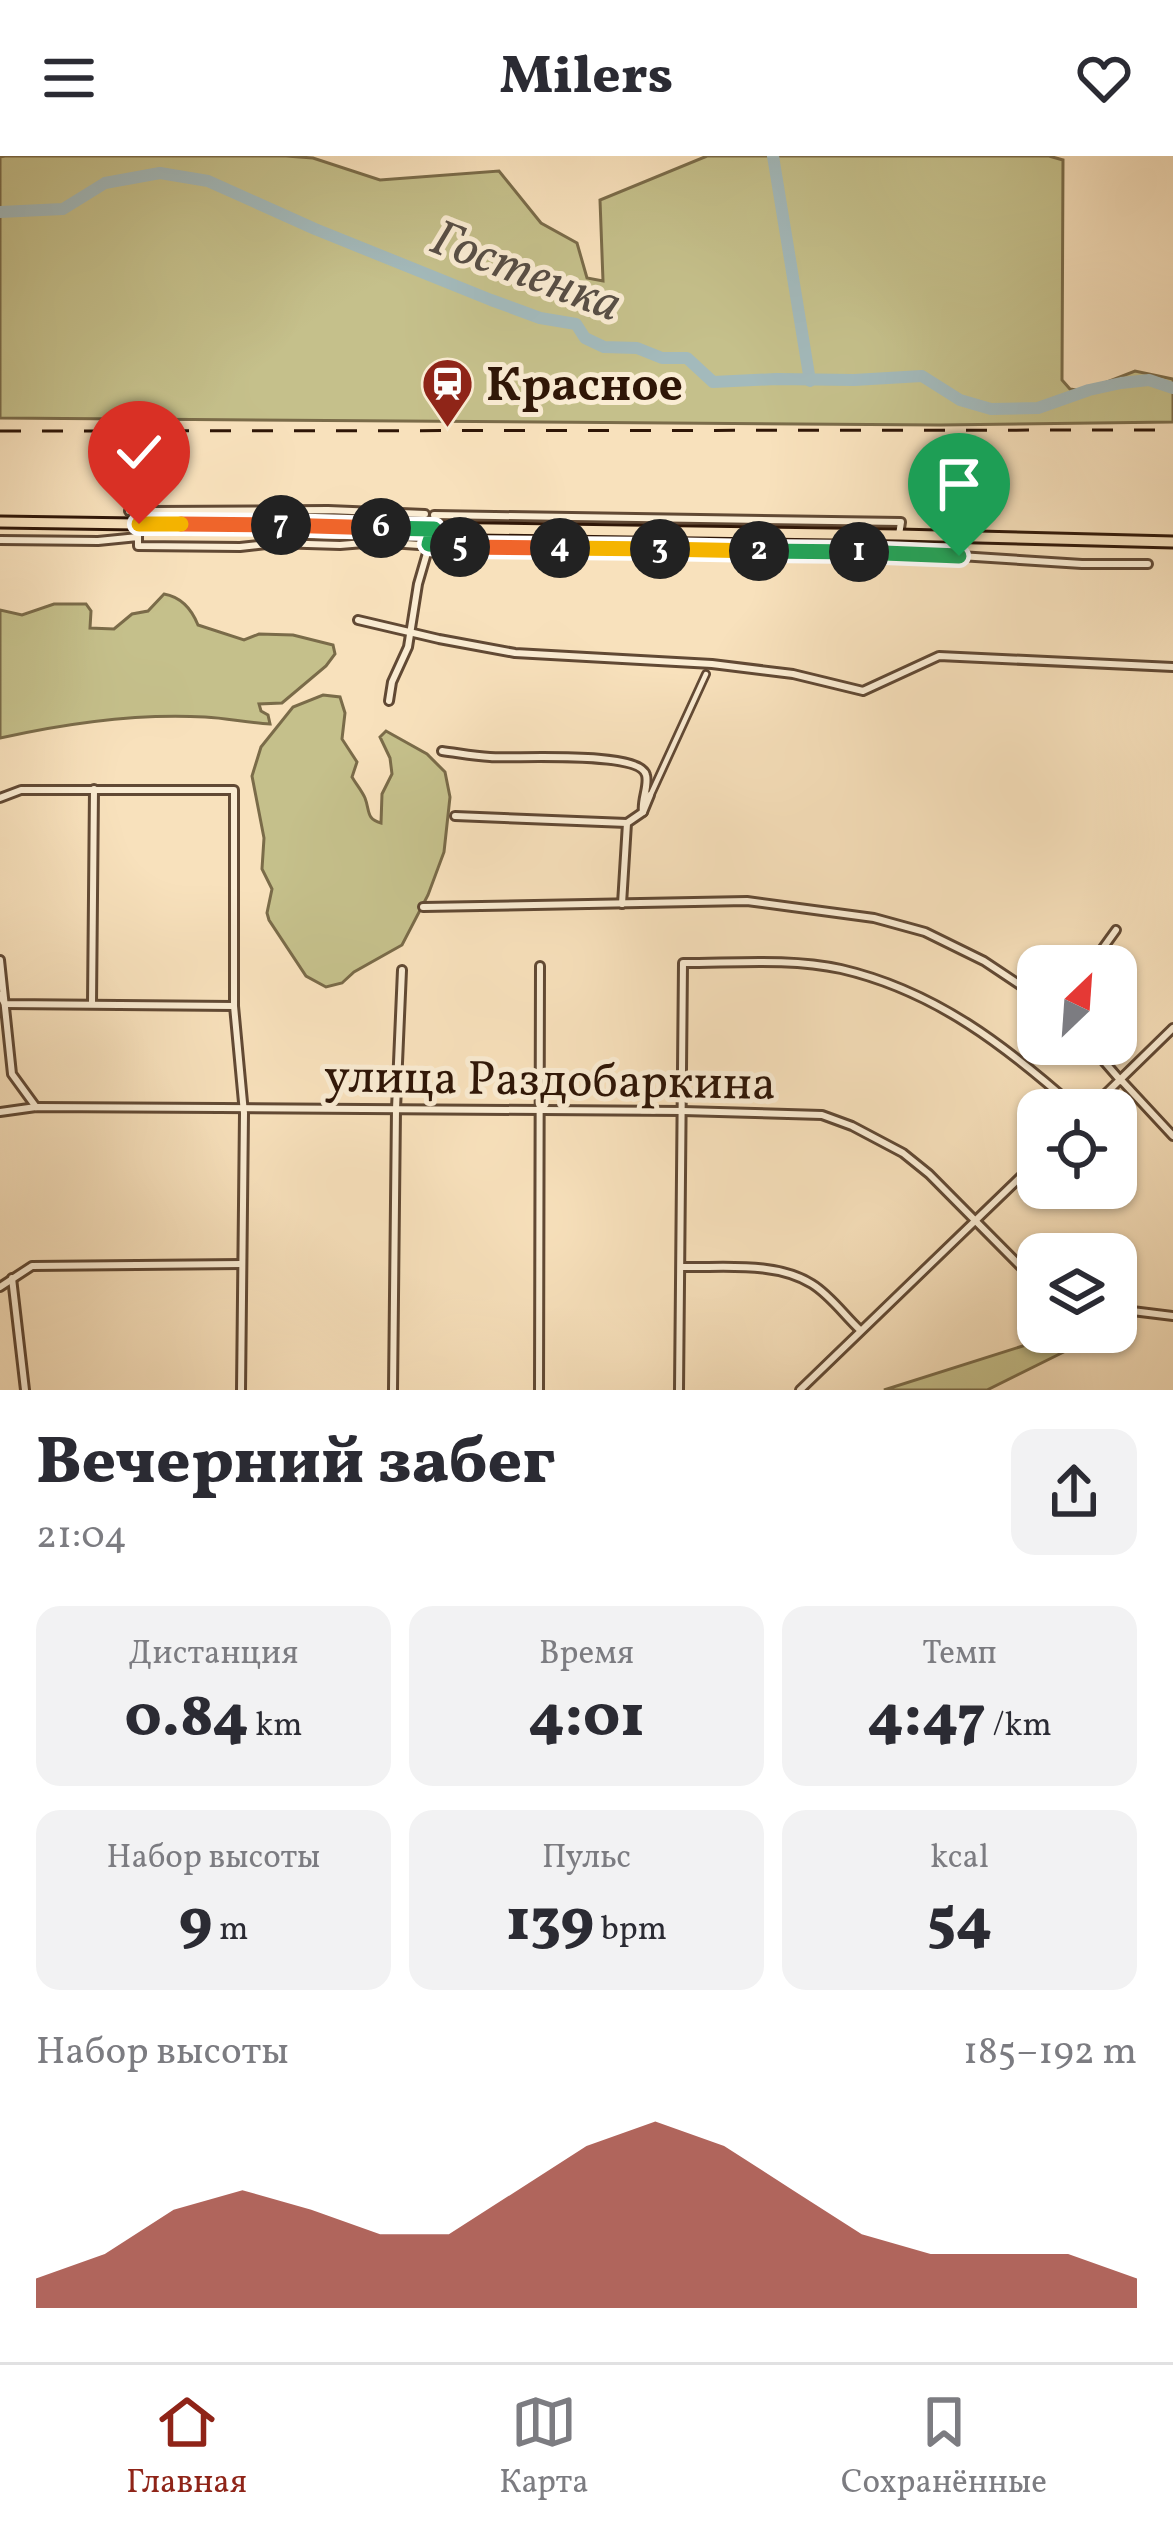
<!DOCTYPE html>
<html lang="ru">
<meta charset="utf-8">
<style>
:root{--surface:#fff;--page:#f2f2f3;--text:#2b2b33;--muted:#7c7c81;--line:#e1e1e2;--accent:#8f2418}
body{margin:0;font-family:Vollkorn,serif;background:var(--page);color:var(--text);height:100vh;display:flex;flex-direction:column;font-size:45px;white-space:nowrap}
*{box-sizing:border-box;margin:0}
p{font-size:39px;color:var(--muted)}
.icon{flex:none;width:66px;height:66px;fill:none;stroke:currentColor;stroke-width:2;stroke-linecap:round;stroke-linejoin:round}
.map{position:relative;height:1234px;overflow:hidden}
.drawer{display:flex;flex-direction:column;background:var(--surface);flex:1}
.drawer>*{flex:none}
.needle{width:78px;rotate:25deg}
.buttons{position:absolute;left:1017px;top:789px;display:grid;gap:24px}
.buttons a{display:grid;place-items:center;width:120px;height:120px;border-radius:24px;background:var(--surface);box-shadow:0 3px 9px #0004;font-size:60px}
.pin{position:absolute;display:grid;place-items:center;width:102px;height:102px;color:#fff;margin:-123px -51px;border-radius:50% 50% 50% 0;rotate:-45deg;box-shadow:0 0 12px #0007}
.pin .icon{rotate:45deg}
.km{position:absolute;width:60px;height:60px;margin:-30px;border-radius:50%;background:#222;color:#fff;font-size:33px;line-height:60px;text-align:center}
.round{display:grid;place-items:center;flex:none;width:126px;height:126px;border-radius:24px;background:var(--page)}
.head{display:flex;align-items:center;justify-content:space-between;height:204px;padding:0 36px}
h1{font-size:66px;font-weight:800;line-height:90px}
.stats{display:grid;grid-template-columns:repeat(3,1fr);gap:18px;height:204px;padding:12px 36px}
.stats div{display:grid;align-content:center;border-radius:24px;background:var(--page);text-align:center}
.stats b{font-size:60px;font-weight:800}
.stats small{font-size:33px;font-weight:400}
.stats p{font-size:33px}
.chart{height:336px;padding:24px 36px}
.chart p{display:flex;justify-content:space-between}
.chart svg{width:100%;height:216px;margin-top:12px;fill:var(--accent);opacity:.7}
header{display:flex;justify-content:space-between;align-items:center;height:156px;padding:0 36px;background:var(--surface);font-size:54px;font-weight:800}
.dock{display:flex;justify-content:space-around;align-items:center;height:168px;border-top:3px solid var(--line);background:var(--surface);font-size:33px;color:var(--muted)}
.dock a{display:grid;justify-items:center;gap:6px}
.dock .active{color:var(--accent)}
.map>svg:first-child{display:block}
.green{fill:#c5c08b;stroke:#7a6b49;stroke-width:3}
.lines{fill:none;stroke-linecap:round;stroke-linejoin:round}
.river{stroke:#a3babc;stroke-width:12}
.pedestrian-casing{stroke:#614934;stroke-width:10}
.minor-casing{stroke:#614934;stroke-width:12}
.tertiary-casing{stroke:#614934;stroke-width:12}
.primary-casing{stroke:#2f1607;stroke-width:15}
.pedestrian{stroke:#faecd3;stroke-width:4.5}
.minor{stroke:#faecd3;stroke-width:6}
.tertiary{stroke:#faecd3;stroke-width:6}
.primary{stroke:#f8e1bc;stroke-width:9}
.rail{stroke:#2f1607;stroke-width:3;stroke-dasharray:21 21;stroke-linecap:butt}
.split-1-casing{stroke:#fff;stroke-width:24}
.split-2-casing{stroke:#fff;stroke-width:24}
.split-3-casing{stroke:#fff;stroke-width:24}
.split-4-casing{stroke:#fff;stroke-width:24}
.split-5-casing{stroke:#fff;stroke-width:24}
.split-6-casing{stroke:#fff;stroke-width:24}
.split-7-casing{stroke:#fff;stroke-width:24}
.split-8-casing{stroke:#fff;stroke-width:24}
.split-9-casing{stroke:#fff;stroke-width:24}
.split-1{stroke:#22a559;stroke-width:15}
.split-2{stroke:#22a559;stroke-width:15}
.split-3{stroke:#f5b400;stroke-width:15}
.split-4{stroke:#f5b400;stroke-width:15}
.split-5{stroke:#f0652b;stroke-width:15}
.split-6{stroke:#22a559;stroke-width:15}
.split-7{stroke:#f0652b;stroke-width:15}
.split-8{stroke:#f0652b;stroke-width:15}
.split-9{stroke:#f5b400;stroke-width:15}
.labels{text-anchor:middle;stroke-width:10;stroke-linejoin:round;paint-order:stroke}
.poi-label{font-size:48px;font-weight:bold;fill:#2f1607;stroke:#faecd3;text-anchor:start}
.street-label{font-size:48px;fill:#2f1607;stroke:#faecd3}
.water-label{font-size:51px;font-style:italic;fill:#584f46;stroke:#faecd3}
</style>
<header><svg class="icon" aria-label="menu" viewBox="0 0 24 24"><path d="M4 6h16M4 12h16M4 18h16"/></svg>Milers<svg class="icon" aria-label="heart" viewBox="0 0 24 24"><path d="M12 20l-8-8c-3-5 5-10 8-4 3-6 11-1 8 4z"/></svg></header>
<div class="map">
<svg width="1173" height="1234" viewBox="0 0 1173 1234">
<rect width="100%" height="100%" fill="#f8e1bc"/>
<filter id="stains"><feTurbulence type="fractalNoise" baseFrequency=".00167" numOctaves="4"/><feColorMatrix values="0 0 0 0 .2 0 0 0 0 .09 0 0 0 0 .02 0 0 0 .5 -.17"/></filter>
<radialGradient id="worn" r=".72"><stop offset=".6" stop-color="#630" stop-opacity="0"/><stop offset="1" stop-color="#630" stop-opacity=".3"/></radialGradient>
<g class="green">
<path d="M5,0H286L313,2L380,24L499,15L541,67L577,87L587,122L603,125L600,44L707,0H1049L1063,4L1062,224L1070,233L1084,235L1135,215L1173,223V266L940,269L0,262V1Z"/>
<path d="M164,438C181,441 192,454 198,469L244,484L259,478L293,479L333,489L335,498L326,510L282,547L259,548L261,555L268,559L270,568C248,567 227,562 205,561C136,557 67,567 0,582V454L22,459L54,448H86L91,455L90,472L114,473L132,458L148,455Z"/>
<path d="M323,539L340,541L345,557L342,583L357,606L352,621C356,628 362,635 365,642C370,655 366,663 381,667L382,638L392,618L390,602L380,581L386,575L427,598L445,616L450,641L444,696L428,739L402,789L354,816L342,827L326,831L306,820L269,764L267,757L272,733L262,713L264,682L252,620L261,591L293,551Z"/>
<path d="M1067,1176H1104L987,1234H884Z"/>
</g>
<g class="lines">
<g class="river">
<path d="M773,0L810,225"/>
<path d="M0,56L63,53L105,27L160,17L208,25L315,73L491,144L540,162L576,168L585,182L604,191L637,192L662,202H687L713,226L776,223L854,224L922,220L960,244L991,253L1038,252L1089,234L1121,227L1149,224L1173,232"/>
</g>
<defs>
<path id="pedestrian" d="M651,638L706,518"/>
<g id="minor">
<path d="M129,355H154"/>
<path d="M434,359L901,366L899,379"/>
<path d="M154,368V355L328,354L425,358"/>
<path d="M138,381L139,355"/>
<path d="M0,384L98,385L138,381V390L240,391L275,387L340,389L376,386L462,392L913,397L1082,408H1148"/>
<path d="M358,464L439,483L515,497L712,508L793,518L863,535L939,500L1173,511"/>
<path d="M389,545L392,526L408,491L418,428L434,373"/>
<path d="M442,595C458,597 474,600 490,601C514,603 640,594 646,619C649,630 641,644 643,656"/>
<path d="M0,642L21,634H234V850L244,957L241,1234"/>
<path d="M455,660L627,667"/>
<path d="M622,748L627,667L643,656L650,639"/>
<path d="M423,751L747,745L874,762L925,776L984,805L1038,841"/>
<path d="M0,804L12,918L36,951"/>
<path d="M1090,810L1116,774"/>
<path d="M0,839L5,848L234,850"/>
<path d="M92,847L94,633"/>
<path d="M1089,888L1121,925"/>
<path d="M1122,925L1173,980"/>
<path d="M1089,954L1173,872"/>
<path d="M681,1111C723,1112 776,1105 812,1128C830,1139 845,1160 860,1174"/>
<path d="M12,1122L25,1234"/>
<path d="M0,1131L32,1110L242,1108"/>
<path d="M393,1234L396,953L402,814"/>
<path d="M539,1234L540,810"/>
<path d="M679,1234L683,807C735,807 790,802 841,813C936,835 1007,891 1078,954"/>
<path d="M800,1234L1038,1004"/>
</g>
<g id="tertiary">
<path d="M0,956L36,951L220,952L683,955L822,959L852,970L903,997L929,1018L1038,1128"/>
<path d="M1116,1153L1173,1160"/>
</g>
<path id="primary" d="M0,366L899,379L1173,386"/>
</defs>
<use href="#pedestrian" class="pedestrian-casing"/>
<use href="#minor" class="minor-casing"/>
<use href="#tertiary" class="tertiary-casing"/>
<use href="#primary" class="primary-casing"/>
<use href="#pedestrian" class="pedestrian"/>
<use href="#minor" class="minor"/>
<use href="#tertiary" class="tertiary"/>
<use href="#primary" class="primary"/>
<path class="rail" d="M0,275L1173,274"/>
</g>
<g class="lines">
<defs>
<path id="split-1" d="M859,396L959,400"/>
<path id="split-2" d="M759,395L859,396"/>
<path id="split-3" d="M660,393L759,395"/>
<path id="split-4" d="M560,392L660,393"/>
<path id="split-5" d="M460,391L560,392"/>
<path id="split-6" d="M381,372L434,373L429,388L460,391"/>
<path id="split-7" d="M281,369L381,372"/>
<path id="split-8" d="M181,368L281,369"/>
<path id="split-9" d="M139,368H181"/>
</defs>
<use href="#split-1" class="split-1-casing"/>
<use href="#split-2" class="split-2-casing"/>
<use href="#split-3" class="split-3-casing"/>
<use href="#split-4" class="split-4-casing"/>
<use href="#split-5" class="split-5-casing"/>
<use href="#split-6" class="split-6-casing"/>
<use href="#split-7" class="split-7-casing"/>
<use href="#split-8" class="split-8-casing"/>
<use href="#split-9" class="split-9-casing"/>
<use href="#split-1" class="split-1"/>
<use href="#split-2" class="split-2"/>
<use href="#split-3" class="split-3"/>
<use href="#split-4" class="split-4"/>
<use href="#split-5" class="split-5"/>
<use href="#split-6" class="split-6"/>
<use href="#split-7" class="split-7"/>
<use href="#split-8" class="split-8"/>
<use href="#split-9" class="split-9"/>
</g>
<defs>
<symbol id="station-pin" viewBox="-11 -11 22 30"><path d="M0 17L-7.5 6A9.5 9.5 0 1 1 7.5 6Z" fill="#8f2418" stroke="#faecd3"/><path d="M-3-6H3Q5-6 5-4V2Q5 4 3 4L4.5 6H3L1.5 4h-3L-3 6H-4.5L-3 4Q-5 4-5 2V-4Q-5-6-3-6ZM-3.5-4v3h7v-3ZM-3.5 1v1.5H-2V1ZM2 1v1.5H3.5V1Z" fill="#fff"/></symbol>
</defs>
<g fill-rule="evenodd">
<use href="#station-pin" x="418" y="198" width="59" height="81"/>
</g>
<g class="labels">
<g class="poi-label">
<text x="486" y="244">Красное</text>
</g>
<g class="street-label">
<text transform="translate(550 922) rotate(1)" y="17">улица Раздобаркина</text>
</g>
<g class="water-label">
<text transform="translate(527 113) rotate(21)" y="18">Гостенка</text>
</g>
</g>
<rect width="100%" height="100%" filter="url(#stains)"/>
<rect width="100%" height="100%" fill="url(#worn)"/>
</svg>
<div class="buttons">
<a><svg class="needle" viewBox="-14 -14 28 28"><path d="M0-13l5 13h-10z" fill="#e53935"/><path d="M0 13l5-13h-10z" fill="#7c7c81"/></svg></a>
<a><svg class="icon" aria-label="locate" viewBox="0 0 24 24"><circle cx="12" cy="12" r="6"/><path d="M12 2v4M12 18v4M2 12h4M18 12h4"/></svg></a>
<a><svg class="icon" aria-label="layers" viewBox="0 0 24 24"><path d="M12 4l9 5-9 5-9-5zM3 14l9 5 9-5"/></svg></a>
</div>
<div class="pin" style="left:959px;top:400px;background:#1e9e55"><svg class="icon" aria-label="arrive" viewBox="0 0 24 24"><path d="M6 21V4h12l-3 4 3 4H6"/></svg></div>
<div class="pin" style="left:139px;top:368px;background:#d93025"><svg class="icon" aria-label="check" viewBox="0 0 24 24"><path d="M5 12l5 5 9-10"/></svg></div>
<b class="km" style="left:859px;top:396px">1</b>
<b class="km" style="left:759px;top:395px">2</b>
<b class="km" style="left:660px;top:393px">3</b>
<b class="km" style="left:560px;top:392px">4</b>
<b class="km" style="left:460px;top:391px">5</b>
<b class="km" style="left:381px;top:372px">6</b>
<b class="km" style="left:281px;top:369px">7</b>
</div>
<section class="drawer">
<div class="head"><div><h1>Вечерний забег</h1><p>21:04</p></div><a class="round"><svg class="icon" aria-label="share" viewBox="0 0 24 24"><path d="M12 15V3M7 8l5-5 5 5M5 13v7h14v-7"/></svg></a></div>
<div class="stats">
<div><p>Дистанция</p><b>0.84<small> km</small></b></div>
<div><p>Время</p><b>4:01</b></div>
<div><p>Темп</p><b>4:47<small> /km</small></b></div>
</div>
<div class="stats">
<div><p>Набор высоты</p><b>9<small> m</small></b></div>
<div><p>Пульс</p><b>139<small> bpm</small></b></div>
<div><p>kcal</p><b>54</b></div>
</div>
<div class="chart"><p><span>Набор высоты</span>185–192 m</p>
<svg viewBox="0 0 160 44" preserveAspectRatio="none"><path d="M0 44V38L10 33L20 24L30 20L40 24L50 29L60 29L70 20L80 11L90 6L100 11L110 20L120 29L130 33L140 33L150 33L160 38V44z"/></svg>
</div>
</section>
<nav class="dock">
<a class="active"><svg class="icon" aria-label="home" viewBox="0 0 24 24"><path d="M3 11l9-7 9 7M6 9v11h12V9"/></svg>Главная</a>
<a><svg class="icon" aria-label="map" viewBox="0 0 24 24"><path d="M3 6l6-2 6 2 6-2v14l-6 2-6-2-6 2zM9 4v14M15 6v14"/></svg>Карта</a>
<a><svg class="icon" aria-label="saved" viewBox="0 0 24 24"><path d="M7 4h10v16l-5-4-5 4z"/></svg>Сохранённые</a>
</nav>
